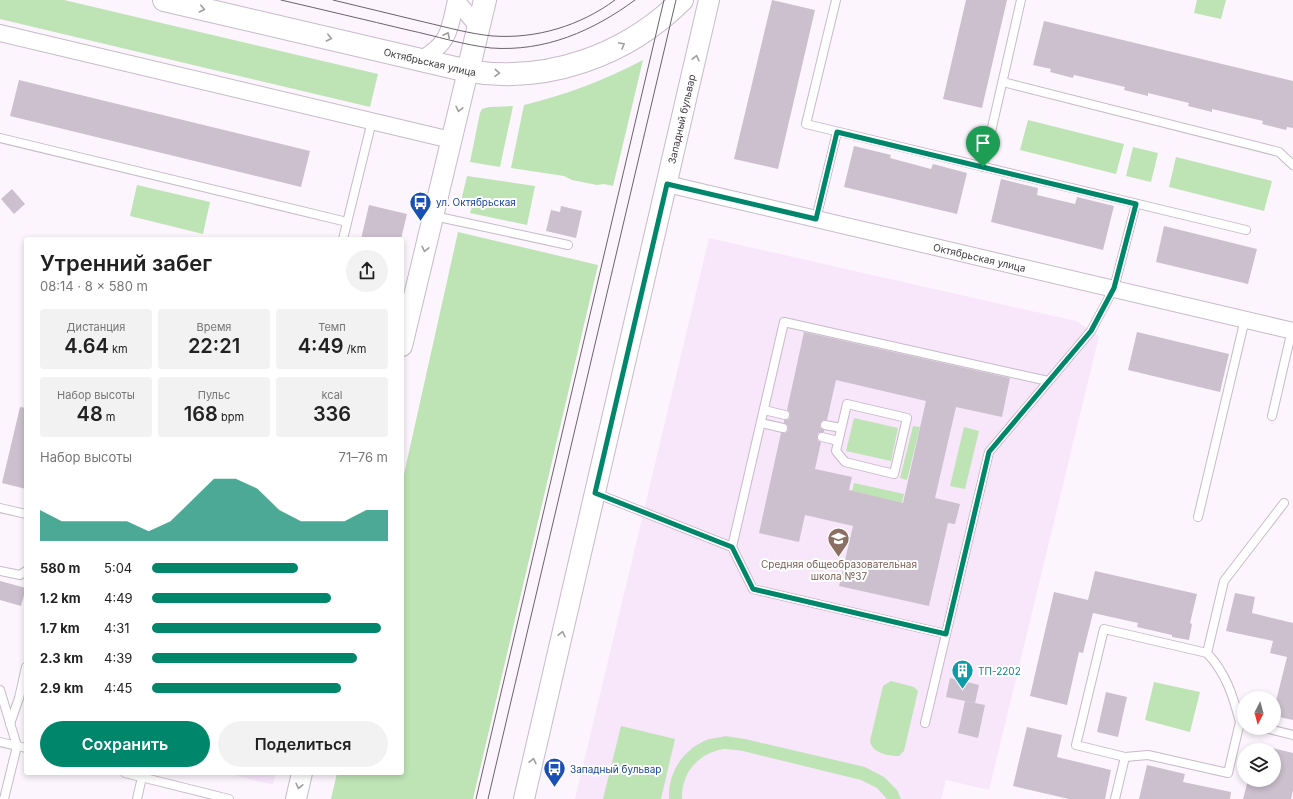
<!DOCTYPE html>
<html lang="ru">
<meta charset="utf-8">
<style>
:root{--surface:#fff;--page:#f2f2f2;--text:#222;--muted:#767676;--accent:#00866a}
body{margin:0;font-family:Inter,sans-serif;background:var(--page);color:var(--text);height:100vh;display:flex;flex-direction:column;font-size:15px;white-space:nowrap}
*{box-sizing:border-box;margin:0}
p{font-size:13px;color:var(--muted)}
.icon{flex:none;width:22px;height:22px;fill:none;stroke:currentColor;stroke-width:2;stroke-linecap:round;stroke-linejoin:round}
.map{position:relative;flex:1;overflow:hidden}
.sheet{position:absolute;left:24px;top:237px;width:380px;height:538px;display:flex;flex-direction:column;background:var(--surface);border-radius:4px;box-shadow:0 2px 6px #0003}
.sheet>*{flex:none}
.needle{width:26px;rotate:186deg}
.controls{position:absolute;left:1237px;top:691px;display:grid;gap:8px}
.controls a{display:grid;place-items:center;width:44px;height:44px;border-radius:50%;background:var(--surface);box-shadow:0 2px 6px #0003;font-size:20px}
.pin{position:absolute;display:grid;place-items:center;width:34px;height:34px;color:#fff;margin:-41px -17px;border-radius:50% 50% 50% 0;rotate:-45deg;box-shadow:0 0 4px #0007}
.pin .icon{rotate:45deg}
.round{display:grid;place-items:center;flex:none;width:42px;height:42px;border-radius:21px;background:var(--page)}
.summary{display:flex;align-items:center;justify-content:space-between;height:68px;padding:0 16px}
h1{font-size:22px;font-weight:600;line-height:30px}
.figures{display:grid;grid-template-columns:repeat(3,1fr);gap:6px;height:68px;padding:4px 16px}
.figures div{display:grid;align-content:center;border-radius:4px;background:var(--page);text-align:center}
.figures b{font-size:20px;font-weight:600}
.figures small{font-size:11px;font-weight:400}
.figures p{font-size:11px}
.chart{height:112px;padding:8px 16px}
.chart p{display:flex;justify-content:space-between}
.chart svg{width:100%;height:72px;margin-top:4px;fill:var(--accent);opacity:.7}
.action{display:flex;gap:8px;margin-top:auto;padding:8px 16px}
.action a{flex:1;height:46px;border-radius:24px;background:var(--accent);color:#fff;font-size:16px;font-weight:600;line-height:46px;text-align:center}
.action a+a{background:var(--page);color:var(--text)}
ul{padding:0 16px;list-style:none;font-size:13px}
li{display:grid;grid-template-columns:64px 48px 1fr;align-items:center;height:30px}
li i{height:10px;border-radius:5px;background:var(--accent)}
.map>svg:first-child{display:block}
.built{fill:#f8e6fb}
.green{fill:#bee3b5}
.building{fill:#ccbfce;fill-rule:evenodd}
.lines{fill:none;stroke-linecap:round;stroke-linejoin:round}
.service-casing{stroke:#c7bac9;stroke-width:10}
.minor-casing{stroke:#c7bac9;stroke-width:18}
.tertiary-casing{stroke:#c7bac9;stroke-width:22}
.primary-casing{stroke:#c7bac9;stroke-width:24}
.service{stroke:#fff;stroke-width:8}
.minor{stroke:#fff;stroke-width:16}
.tertiary{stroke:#fff;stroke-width:20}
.primary{stroke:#fff;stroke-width:22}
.tram{stroke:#69636a;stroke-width:1}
.oneway{stroke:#a09da0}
.route-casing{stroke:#fff;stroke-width:8}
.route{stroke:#00866a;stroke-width:5}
.labels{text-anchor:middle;stroke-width:4;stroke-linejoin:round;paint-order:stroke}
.street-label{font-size:10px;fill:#403b41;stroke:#fff}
.transit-label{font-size:10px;fill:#164399;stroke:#fff;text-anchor:start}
.education-label{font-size:10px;fill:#785e54;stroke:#fff}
.culture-label{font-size:10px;fill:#0d838f;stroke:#fff;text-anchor:start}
</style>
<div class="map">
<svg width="1293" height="799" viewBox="0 0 1293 799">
<rect width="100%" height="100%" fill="#fdf5fe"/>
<g class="built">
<path d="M709,238L1076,321L1099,336L989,790L946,780L941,799H575Z"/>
<path d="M226,773H276L273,785Z"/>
</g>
<g class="green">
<path d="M0,0H64L378,74L370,107L0,19Z"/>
<path d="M1197,0H1226L1221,19L1194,13Z"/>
<path d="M643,60L613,186L604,184L597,185L572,180L564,176L511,168L524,105C568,94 603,81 643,60Z"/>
<path d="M513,106L500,167L470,162L480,113L482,109L489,107Z"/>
<path d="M1028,120L1124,144L1116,174L1020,150Z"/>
<path d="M1133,147L1158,153L1151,182L1126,176Z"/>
<path d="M1176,157L1272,181L1264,211L1169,187Z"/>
<path d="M467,176L535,186L527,225L470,213L472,207L460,205Z"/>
<path d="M137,185L210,202L203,234L130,216Z"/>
<path d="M458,232L598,265L473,799H331L337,773H402V483Z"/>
<path d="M854,418L898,428L891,461L846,451Z"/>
<path d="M913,426L920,427L907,480L900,478Z"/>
<path d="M964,427L979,431L965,489L950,486Z"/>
<path d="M854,483L904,494L902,503L852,491Z"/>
<path d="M891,681L914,687L918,691L904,751L899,756C888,756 872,753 870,741L883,686Z"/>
<path d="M1154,682L1200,692L1190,732L1145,720Z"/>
<path d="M621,726L675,739L661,799H603Z"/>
<path d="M725,736L745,739L865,767L884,777L897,790L901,799H887L877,788L861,780L743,751C737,750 730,749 724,749C698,753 681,773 682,799H669C668,774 681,752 704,741C710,738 718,738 725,736Z"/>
</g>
<g class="building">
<path d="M772,0L815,10L778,169L734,159Z"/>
<path d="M966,0H1007L982,108L943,99Z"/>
<path d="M1044,21L1293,81V128L1287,127L1286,130L1262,124L1263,121L1212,109V112L1188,106L1189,103L1148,93V96L1124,90L1125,87L1074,75L1073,78L1050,72L1051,69L1033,65Z"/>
<path d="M19,80L310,151L301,187L10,116Z"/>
<path d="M854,146L891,155L890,158L931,169L933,164L967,173L957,214L844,187Z"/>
<path d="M1001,179L1038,188L1037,195L1075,204L1077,197L1114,206L1103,250L991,222Z"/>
<path d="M12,189L25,204L14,214L1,199Z"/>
<path d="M369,205L407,214L401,239H361Z"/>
<path d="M561,206L582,211L576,238L546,231L551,210L560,212Z"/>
<path d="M1164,226L1257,249L1248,284L1156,262Z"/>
<path d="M804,332L1010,378L1002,417L956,407L935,498L960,504L955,524L948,523L929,606L839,586L853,526L805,515L799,542L759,533L781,433H785L788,430V426L784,423V420L789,419L790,416V413L787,410ZM836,380L926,401L903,503L849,490L852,477L815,469L821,442L818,441L817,436L818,433L824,432V430L820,427V424L823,420H827Z"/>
<path d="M1137,332L1229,354L1220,392L1128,370Z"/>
<path d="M20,407L26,408V489L2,483Z"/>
<path d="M1095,571L1197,594L1190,623L1192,624L1189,640L1172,637V635L1137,627L1138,623L1093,613L1083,653L1079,652L1067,705L1030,696L1054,592L1088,600Z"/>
<path d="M0,581L26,588L21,606L0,600Z"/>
<path d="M1235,593L1255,597L1252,613L1293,623V720L1274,716V709L1287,657L1270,653L1273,641L1226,631Z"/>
<path d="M950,678L979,685L975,703L946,697Z"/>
<path d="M1106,692L1127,697L1118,737L1097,732Z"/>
<path d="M965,701L985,705L978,738L958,733Z"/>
<path d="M1027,727L1062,735L1057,757L1111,770L1105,799H1069L1013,786Z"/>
<path d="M1256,744L1293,753V790L1291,799H1243L1248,780H1274V750H1254Z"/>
<path d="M1147,765L1185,774L1183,782L1231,792L1230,799H1139Z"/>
</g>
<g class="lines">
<defs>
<g id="service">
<path d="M836,0L806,124L1246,230"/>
<path d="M1003,82L1279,152L1293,165"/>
<path d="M0,138L347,222"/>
<path d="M983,167L1021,0"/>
<path d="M434,216L568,245"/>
<path d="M816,219L837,132"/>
<path d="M343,239L372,121"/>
<path d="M847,404L907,418L894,474L845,462L836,451Z"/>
<path d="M764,410L785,415"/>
<path d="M1272,416L1292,330"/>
<path d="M761,423L783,428"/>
<path d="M825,425L841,428"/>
<path d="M822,437L838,441"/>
<path d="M595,493L732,547L753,589L946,634"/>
<path d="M0,508L26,514"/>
<path d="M1198,517L1245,319"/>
<path d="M732,547L784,322L1048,381"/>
<path d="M0,571L20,575L26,571"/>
<path d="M1207,653C1226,673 1233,696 1240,722L1244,723"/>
<path d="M0,690L17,746L4,799"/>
<path d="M1240,722L1228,773L1148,755L1125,757L1076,745L1104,629L1207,653L1224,581L1284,503"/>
<path d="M925,723L989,452L1091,331L1114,288L1136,204"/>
<path d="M10,724L19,698L26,667"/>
<path d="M1265,728L1293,735"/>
<path d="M0,742L26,748"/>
<path d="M125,773L229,799"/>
<path d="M137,799L142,777"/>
<path d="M1115,799L1125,757"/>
</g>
<g id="minor">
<path d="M456,0L478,27"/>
<path d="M0,33L451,140"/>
<path d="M420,60C450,43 449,31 456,0"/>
<path id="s1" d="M667,184L1293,331"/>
</g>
<g id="tertiary">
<path d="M402,346L468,71"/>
<path d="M296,799L302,773"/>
<path id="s2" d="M524,799L709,0"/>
</g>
<g id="primary">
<path id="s3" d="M164,0L468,71C546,84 626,56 682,0"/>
<path d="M468,71L485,0"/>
</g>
</defs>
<use href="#service" class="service-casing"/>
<use href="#minor" class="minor-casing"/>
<use href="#tertiary" class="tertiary-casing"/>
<use href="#primary" class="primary-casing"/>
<use href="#service" class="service"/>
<use href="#minor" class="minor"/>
<use href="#tertiary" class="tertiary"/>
<use href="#primary" class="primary"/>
<g class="tram">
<path d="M281,0C324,10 366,20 408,30C436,36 464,45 491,48C545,52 593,31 635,0"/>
<path d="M333,0C363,7 394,15 424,22C446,27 470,34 493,36C536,39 580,26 615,0"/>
<path d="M476,799L664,0"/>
<path d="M488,799L676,0"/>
</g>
</g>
<defs><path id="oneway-chevron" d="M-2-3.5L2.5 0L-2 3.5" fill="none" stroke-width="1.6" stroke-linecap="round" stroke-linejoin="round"/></defs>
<g class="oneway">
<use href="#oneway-chevron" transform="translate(202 9) rotate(13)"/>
<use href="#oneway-chevron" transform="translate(447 35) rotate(-63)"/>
<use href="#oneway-chevron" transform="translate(329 38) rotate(13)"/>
<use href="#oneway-chevron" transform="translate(622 45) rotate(-30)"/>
<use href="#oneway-chevron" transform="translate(696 58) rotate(-77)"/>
<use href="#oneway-chevron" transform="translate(497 73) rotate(3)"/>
<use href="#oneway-chevron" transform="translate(459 109) rotate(103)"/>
<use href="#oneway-chevron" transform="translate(425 249) rotate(103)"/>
<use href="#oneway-chevron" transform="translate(562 634) rotate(-77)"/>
<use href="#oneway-chevron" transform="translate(533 761) rotate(-77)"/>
<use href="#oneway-chevron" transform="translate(299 786) rotate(103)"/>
</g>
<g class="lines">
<defs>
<path id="route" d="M837,132L1136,204L1114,288L1091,331L989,452L946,634L753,589L732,547L595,493L667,184L816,219Z"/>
</defs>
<use href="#route" class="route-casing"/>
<use href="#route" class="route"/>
</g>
<defs>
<symbol id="bus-pin" viewBox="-11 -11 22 30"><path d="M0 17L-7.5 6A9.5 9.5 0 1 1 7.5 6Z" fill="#1a4fb4" stroke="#fff"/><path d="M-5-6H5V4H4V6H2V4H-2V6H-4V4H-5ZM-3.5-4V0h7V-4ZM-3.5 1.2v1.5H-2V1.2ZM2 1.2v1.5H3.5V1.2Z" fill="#fff"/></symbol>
<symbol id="school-pin" viewBox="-11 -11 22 30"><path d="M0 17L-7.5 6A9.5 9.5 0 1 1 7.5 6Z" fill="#8d6e63" stroke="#fff"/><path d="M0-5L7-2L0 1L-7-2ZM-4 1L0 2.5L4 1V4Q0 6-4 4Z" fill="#fff"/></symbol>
<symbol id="building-pin" viewBox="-11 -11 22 30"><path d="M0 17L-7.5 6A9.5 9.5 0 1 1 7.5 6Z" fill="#0f9aa8" stroke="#fff"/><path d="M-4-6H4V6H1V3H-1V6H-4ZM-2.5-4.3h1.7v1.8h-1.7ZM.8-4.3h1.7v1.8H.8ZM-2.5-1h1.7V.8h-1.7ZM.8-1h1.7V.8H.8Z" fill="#fff"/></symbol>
</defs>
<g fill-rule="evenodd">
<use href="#bus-pin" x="408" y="190" width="25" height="34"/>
<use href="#school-pin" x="826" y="526" width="25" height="34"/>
<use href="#building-pin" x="950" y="658" width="25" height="34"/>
<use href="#bus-pin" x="542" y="756" width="25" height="34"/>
</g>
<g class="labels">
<g class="street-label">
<text dy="4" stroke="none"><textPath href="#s3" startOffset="273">Октябрьская улица</textPath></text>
<text dy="4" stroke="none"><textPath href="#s2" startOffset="698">Западный бульвар</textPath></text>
<text dy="4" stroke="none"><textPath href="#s1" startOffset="321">Октябрьская улица</textPath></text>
</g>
<g class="transit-label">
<text x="436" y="206">ул. Октябрьская</text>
<text x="570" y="773">Западный бульвар</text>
</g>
<g class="education-label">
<text x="839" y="568">Средняя общеобразовательная<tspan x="839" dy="12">школа №37</tspan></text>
</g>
<g class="culture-label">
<text x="978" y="675">ТП-2202</text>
</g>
</g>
</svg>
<div class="controls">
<a><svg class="needle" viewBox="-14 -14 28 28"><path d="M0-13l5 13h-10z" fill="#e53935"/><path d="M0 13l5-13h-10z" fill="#767676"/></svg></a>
<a><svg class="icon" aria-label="layers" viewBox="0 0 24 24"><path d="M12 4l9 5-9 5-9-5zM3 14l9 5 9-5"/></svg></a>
</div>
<div class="pin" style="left:983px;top:167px;background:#1e9e55"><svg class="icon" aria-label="arrive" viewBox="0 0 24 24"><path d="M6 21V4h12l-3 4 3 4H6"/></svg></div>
<section class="sheet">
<div class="summary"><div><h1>Утренний забег</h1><p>08:14 · 8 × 580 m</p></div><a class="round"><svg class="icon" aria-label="share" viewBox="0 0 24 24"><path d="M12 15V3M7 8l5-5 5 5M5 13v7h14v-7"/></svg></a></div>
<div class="figures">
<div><p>Дистанция</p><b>4.64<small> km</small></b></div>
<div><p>Время</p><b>22:21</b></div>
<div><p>Темп</p><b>4:49<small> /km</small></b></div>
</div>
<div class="figures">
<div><p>Набор высоты</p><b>48<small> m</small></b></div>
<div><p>Пульс</p><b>168<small> bpm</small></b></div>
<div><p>kcal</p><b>336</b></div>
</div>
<div class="chart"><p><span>Набор высоты</span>71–76 m</p>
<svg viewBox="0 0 160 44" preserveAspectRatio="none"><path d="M0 44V25L10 32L20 32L30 32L40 32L50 38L60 32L70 19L80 6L90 6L100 12L110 25L120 32L130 32L140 32L150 25L160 25V44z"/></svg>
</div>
<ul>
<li><b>580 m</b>5:04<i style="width:62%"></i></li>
<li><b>1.2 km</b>4:49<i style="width:76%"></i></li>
<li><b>1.7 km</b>4:31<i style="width:97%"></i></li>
<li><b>2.3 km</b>4:39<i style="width:87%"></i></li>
<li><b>2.9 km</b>4:45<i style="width:80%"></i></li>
</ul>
<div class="action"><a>Сохранить</a><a>Поделиться</a></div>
</section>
</div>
